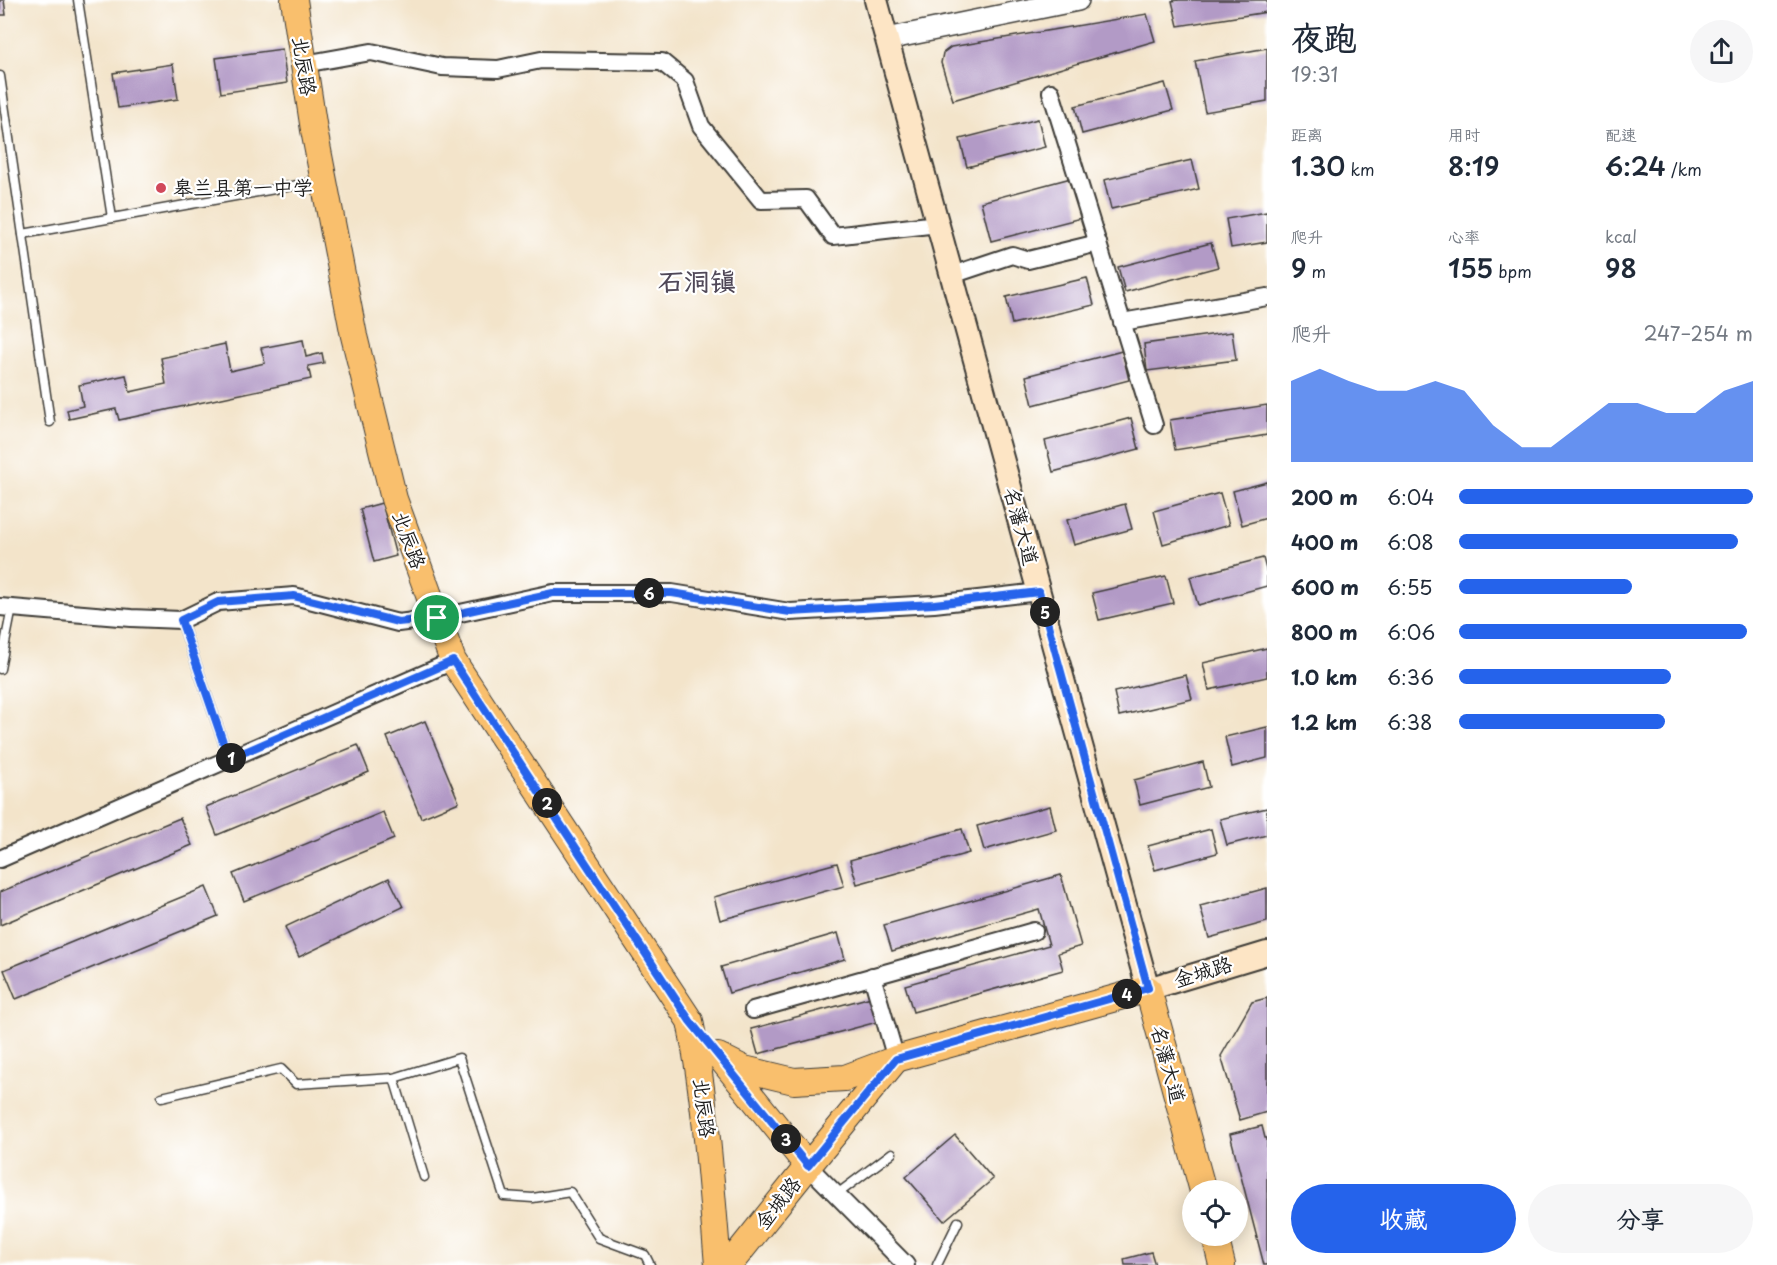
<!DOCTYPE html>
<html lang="zh">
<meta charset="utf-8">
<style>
:root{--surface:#fff;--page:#f6f6f7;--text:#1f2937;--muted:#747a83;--accent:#2563eb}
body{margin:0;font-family:"Playpen Sans","LXGW WenKai TC",sans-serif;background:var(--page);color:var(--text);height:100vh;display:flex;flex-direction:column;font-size:22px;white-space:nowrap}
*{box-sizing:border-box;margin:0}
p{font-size:20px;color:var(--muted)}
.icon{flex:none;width:33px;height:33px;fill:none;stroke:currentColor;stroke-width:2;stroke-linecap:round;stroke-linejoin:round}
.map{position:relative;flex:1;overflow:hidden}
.sheet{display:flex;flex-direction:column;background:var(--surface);width:510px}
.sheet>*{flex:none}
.controls{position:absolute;left:1182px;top:1180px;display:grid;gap:12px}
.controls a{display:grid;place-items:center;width:66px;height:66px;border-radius:50%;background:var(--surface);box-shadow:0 3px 15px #0003;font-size:30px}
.pin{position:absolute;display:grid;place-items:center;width:51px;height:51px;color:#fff;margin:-26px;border:3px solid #fff;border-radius:50%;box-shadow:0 2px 6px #0007}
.km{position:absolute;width:30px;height:30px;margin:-15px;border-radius:50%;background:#222;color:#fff;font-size:16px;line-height:30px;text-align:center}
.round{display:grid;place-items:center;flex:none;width:63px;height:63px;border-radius:32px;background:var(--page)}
.headline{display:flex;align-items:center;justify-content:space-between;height:102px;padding:0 24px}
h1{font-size:33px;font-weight:600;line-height:45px}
.metrics{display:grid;grid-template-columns:repeat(3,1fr);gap:9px;height:102px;padding:6px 24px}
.metrics div{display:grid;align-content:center}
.metrics b{font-size:26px;font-weight:600}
.metrics small{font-size:16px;font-weight:400}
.metrics p{font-size:16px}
.chart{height:168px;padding:12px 24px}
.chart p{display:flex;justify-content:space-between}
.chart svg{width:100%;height:108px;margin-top:6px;fill:var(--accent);opacity:.7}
.button{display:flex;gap:12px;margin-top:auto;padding:12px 24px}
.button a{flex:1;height:69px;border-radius:36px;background:var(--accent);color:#fff;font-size:24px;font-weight:600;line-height:69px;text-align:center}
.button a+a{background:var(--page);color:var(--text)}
ul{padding:0 24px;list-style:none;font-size:20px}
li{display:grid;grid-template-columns:96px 72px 1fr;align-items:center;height:45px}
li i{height:15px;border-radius:8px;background:var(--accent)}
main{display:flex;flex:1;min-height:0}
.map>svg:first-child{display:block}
.building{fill:#b29ac6}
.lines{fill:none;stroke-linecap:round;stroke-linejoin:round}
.service-casing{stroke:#3c3a36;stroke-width:11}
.minor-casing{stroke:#3c3a36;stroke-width:20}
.tertiary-casing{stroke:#3c3a36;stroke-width:24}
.secondary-casing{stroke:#3c3a36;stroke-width:26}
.primary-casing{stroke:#3c3a36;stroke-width:28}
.service{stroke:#fff;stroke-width:8}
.minor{stroke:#fff;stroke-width:16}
.tertiary{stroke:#fff;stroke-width:21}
.secondary{stroke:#fde5c5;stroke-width:22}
.primary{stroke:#f9bf6d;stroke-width:26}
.route-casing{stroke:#fff;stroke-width:12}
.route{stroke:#2563eb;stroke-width:8}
.poi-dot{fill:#d1495b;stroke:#fff;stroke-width:2}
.labels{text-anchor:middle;stroke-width:4.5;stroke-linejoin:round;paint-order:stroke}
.street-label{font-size:20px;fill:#1c1c1c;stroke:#fff}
.poi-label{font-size:20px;fill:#1c1c1c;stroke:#fff;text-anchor:start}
.district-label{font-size:26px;font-weight:bold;fill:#504858;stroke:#fff}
</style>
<main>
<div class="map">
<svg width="1267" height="1265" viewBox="0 0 1267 1265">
<rect width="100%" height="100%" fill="#fff"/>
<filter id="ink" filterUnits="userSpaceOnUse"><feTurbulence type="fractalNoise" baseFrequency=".0167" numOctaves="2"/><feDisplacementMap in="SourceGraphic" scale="12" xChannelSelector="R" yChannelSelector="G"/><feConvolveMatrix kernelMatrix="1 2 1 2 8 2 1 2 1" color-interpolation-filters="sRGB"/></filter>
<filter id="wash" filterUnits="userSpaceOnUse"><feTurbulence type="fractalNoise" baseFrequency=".008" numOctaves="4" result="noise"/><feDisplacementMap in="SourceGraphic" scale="24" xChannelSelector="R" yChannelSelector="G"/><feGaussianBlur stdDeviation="1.35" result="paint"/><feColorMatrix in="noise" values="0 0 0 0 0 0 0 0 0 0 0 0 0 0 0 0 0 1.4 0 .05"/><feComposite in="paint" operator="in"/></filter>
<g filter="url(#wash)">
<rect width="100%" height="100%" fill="#f3e4ca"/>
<g id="blocks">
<g class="building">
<path d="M0,0H4L6,15H0Z"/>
<path d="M1179,0H1267V12L1178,26L1172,1Z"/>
<path d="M1147,14L1155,41L953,100L941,63L943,53L951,47Z"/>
<path d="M1267,48V101L1205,112L1195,61Z"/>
<path d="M282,49L287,83L221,93L216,58Z"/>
<path d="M173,64L178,99L118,108L113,73Z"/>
<path d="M1165,83L1173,110L1082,134L1075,106Z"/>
<path d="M1038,119L1045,147L967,167L960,139Z"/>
<path d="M1192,160L1199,189L1111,209L1104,180Z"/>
<path d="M1071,178L1081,218L991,241L981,202Z"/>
<path d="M1267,212V242L1231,248L1226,219Z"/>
<path d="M1211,243L1218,267L1125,292L1118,267Z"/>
<path d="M1087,278L1094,305L1012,324L1006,297Z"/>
<path d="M1232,332L1236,360L1147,371L1144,344Z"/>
<path d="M303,340L306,357L322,353L324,363L308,366L311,379L119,420L116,409L69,419L67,410L83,406L79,385L126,375L130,392L166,384L161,358L225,344L230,371L265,363L261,348Z"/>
<path d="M1122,351L1129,380L1033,405L1026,376Z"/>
<path d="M1267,405V435L1175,450L1170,420Z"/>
<path d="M1131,418L1139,449L1053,472L1045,441Z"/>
<path d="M1267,482V518L1242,525L1233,491Z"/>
<path d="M1220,493L1229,525L1163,544L1154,511Z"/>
<path d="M382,503L396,556L374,562L360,509Z"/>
<path d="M1125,504L1132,529L1074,545L1067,520Z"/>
<path d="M1263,558L1267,573V586L1198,605L1190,577Z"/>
<path d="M1166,576L1173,603L1099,620L1092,593Z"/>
<path d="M1267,648V677L1209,690L1203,663Z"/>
<path d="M1186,675L1192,699L1119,716L1114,692Z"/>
<path d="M425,721L459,802L421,818L387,737Z"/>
<path d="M1267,727V758L1232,767L1225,737Z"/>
<path d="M358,745L369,772L217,835L206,807Z"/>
<path d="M1203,762L1209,787L1140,805L1134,780Z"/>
<path d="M1050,806L1056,830L984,850L977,826Z"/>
<path d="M1267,808V835L1227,845L1220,819Z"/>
<path d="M383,812L394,839L244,901L233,874Z"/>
<path d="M180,818L192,845L0,925V892Z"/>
<path d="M962,829L969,853L857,884L850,860Z"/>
<path d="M1211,829L1217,853L1155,870L1148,846Z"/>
<path d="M837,863L844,886L720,920L714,897Z"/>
<path d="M1061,875L1081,946L1058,953L1063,970L913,1012L905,985L1049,945L1039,909L892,951L884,925Z"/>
<path d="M389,878L403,907L299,957L285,927Z"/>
<path d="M206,887L218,916L16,999L4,970Z"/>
<path d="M1267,888V922L1209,938L1200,906Z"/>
<path d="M838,933L845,959L729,993L721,967Z"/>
<path d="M875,996L881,1021L758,1054L751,1029Z"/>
<path d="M1267,998V1112L1240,1120L1221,1056L1252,1002Z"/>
<path d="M1262,1126L1265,1138H1267V1265H1264L1230,1134Z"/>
<path d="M955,1135L993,1179L944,1221L906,1177Z"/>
<path d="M1151,1252L1155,1265H1125L1124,1259Z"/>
</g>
</g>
</g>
<g filter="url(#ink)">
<use href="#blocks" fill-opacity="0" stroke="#3c3a36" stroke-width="1.5"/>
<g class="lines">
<defs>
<g id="service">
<path d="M78,0L112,218"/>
<path d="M0,76L50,422"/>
<path d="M23,234L320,181"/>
<path d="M181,620L229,759"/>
<path d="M0,669L12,608"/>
<path d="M394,1078L424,1177"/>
<path d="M162,1097L281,1069L296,1084L394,1078L459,1058L504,1196L533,1198L570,1192L599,1238L645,1255L650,1265"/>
<path d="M836,1195L892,1153"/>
<path d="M937,1265L958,1222"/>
</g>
<g id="minor">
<path d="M304,64L371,52L442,67L498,69L541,60L662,62L685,81L701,126L761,200L806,199L833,236L938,224"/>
<path d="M1051,92L1154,425"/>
<path d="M952,275L1012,255L1028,260L1098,243"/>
<path d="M1122,322L1267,297"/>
<path d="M0,607L131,618L181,620L218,602L294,596L398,623L437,618L553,593H672L790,612L934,604L1039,592"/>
<path d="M0,859L453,661"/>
<path d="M872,976L896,1059"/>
<path d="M753,1010L1034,931"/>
<path d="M808,1166L906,1265"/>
</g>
<path id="tertiary" d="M887,39L1078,0"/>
<path id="secondary" d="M876,0L1148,989L1267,953"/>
<g id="primary">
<path d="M294,0L314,130L354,336L394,499L453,661L690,1021C706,1101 711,1183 718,1265"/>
<path d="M718,1056L744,1069L794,1081L845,1078L896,1059L1148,989L1203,1191"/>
<path d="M723,1061L808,1166"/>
<path d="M1215,1236L1222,1265"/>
<path d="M729,1265L808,1166L896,1059"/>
</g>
</defs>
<use href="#service" class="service-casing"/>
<use href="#minor" class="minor-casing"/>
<use href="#tertiary" class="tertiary-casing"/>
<use href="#secondary" class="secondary-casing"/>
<use href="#primary" class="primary-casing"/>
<use href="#service" class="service"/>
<use href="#minor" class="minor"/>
<use href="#tertiary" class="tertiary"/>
<use href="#secondary" class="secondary"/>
<use href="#primary" class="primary"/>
</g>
</g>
<g class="lines" filter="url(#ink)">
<defs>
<path id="route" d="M1039,592L1148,988L896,1059L808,1166L690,1021L453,661L229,759L181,620L218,602L294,596L398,622L437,618L553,593H672L790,612L934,604Z"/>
</defs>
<use href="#route" class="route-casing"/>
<use href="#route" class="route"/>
</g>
<circle class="poi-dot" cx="161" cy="188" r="6"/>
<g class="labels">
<g class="street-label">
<text transform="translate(304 66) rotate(81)" y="7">北辰路</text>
<text transform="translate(1021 526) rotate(75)" y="7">名藩大道</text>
<text transform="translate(409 540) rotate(70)" y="7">北辰路</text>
<text transform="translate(1203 972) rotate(-17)" y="7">金城路</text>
<text transform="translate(1168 1064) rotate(75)" y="7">名藩大道</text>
<text transform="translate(704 1108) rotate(83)" y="7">北辰路</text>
<text transform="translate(778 1203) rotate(-52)" y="7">金城路</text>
</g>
<g class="poi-label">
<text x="173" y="195">皋兰县第一中学</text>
</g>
<g class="district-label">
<text x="697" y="291">石洞镇</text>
</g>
</g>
</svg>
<div class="controls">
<a><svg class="icon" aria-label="locate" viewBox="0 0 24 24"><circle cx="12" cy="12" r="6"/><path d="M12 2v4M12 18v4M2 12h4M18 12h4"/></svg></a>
</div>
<div class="pin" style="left:437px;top:618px;background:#1e9e55"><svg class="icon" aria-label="arrive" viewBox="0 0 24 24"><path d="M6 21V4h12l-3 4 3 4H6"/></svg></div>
<b class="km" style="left:231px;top:758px">1</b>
<b class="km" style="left:547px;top:803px">2</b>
<b class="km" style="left:786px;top:1139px">3</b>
<b class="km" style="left:1127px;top:994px">4</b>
<b class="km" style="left:1045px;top:612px">5</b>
<b class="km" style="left:649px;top:593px">6</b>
</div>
<section class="sheet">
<div class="headline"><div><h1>夜跑</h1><p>19:31</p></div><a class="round"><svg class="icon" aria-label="share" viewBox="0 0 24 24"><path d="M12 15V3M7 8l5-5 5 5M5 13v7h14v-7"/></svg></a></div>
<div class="metrics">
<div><p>距离</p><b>1.30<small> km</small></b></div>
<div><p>用时</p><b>8:19</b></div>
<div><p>配速</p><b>6:24<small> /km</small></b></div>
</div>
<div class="metrics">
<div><p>爬升</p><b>9<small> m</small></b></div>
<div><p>心率</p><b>155<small> bpm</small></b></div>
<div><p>kcal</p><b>98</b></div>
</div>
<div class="chart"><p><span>爬升</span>247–254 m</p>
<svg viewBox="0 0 160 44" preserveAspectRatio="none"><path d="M0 44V11L10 6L20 11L30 15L40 15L50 11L60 15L70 29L80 38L90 38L100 29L110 20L120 20L130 24L140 24L150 15L160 11V44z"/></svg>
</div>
<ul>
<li><b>200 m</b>6:04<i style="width:100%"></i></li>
<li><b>400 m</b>6:08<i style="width:95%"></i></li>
<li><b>600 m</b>6:55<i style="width:59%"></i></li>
<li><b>800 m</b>6:06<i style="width:98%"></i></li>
<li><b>1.0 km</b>6:36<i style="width:72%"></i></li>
<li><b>1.2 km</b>6:38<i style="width:70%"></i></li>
</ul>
<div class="button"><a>收藏</a><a>分享</a></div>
</section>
</main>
